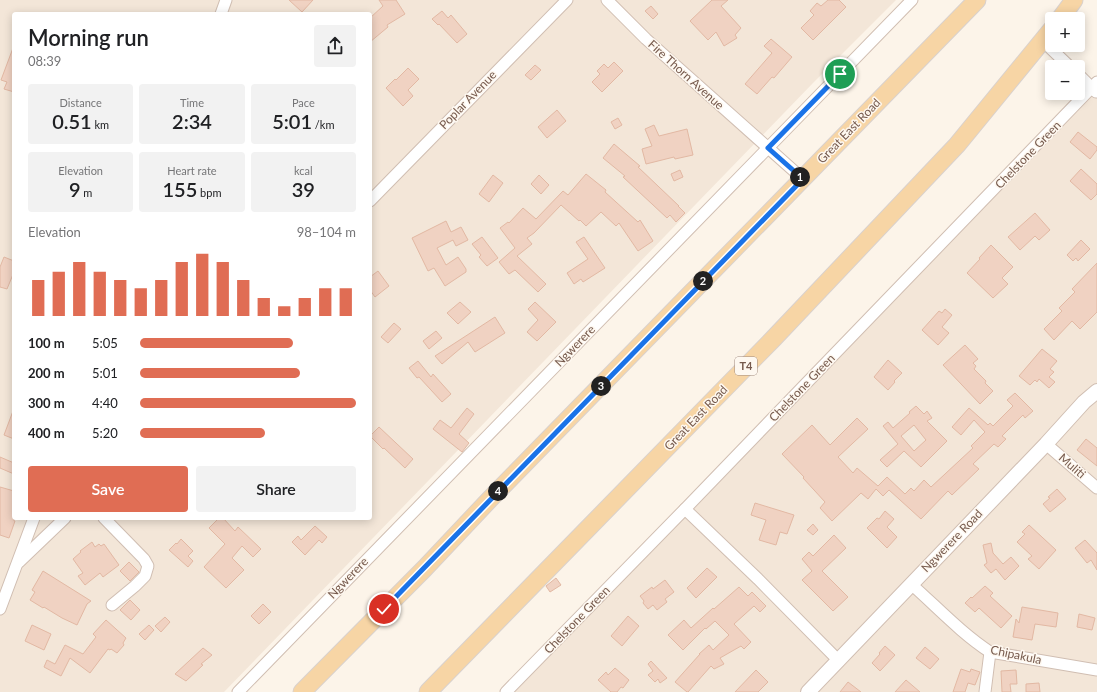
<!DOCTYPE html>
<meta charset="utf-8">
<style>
:root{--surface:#fff;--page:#f2f2f2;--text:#202124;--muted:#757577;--accent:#e06d54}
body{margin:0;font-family:Lato,sans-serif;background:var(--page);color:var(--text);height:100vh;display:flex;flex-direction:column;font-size:15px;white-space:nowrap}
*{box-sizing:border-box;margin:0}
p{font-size:13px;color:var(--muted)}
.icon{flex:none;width:22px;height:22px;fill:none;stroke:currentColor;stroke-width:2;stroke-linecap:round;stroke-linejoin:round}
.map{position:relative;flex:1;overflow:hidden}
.panel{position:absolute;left:12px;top:12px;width:360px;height:508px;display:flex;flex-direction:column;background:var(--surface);border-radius:4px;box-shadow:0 2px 10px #0003}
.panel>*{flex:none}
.fabs{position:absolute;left:1045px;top:12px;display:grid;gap:8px}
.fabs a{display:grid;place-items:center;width:40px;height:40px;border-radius:4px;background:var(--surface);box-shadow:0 2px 10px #0003;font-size:20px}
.pin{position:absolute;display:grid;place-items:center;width:34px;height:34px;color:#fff;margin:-17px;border:2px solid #fff;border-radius:50%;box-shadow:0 1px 4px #0007}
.km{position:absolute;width:20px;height:20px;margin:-10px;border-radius:50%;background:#222;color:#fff;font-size:11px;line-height:20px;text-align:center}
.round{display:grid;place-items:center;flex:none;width:42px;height:42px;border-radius:4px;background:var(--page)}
.overview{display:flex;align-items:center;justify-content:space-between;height:68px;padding:0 16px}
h1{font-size:22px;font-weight:600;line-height:30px}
.stats{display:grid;grid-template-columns:repeat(3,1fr);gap:6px;height:68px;padding:4px 16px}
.stats div{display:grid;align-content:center;border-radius:4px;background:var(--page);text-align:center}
.stats b{font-size:20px;font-weight:600}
.stats small{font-size:11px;font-weight:400}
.stats p{font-size:11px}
.chart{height:112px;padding:8px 16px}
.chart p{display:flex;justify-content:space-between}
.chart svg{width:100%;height:72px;margin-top:4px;stroke:var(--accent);stroke-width:6}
.button{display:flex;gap:8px;margin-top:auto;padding:8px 16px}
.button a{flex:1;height:46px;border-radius:4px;background:var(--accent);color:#fff;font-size:16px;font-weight:600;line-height:46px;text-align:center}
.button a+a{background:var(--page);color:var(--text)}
ul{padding:0 16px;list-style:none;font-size:13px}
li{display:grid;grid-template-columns:64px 48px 1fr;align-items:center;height:30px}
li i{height:10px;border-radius:5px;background:var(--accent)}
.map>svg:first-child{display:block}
.residential{fill:#f3e6d8;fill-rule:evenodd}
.building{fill:#f0d2c2;stroke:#e2b8a3;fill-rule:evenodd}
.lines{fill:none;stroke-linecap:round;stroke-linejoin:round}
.minor-casing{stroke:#d0beb2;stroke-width:13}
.tertiary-casing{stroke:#d0beb2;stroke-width:16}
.primary-casing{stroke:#d9d1cd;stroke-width:19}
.minor{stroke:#fff;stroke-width:11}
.tertiary{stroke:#fff;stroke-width:14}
.primary{stroke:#f7d5a5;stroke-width:17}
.route-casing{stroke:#fff;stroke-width:8}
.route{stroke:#1a73e8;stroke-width:5}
.labels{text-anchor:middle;stroke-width:3;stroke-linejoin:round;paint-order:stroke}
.shield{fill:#fef8f0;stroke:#9f897e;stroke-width:1}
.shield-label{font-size:11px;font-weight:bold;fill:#765a4d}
.street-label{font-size:12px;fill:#765a4d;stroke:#fef8f0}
</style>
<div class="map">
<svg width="1097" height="692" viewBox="0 0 1097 692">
<rect width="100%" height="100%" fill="#fcf4e9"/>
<g class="residential">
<path d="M0,0H896L813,83L224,692H0ZM14,14H370V518H14Z"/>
<path d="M1097,82V692H504Z"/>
</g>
<g class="building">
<path d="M289,0H313L302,12Z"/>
<path d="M379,0H396L405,14L387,25L388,27L370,42V18L383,6Z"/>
<path d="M712,0H728L721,6L741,28L735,35L737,38L724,46L716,32L708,40L690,21Z"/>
<path d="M828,0H839L846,7L813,40L801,28L814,15L810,11L817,3L821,6Z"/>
<path d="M651,6L658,14L653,19L645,11Z"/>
<path d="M442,11L448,18L451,15L467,34L457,43L439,24L438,25L432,19Z"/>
<path d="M771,39L792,57L774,78L772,77L757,94L745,84L772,53L764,46Z"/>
<path d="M13,48L14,49V92L4,89L7,82L1,80Z"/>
<path d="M614,62L623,71L602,92L592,82L600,74L597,71L604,64L608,68Z"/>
<path d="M535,65L541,70L531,80L525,75Z"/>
<path d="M408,68L419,79L408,90L413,96L403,106L386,88L395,79L396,80Z"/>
<path d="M557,110L566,121L547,138L538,127Z"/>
<path d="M618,118L622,125L615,129L611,122Z"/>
<path d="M654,125L659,136L687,129L693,155L675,159L674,157L646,164L642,149L652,146L645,129Z"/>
<path d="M1078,132L1097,147V150L1090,159L1070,142Z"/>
<path d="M614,144L640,166L638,167L679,206H678L685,213L676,222L670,215L667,218L623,177L625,176L603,158Z"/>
<path d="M1081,169L1097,184V194L1091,200L1070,181Z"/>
<path d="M680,170L683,177L674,181L671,174Z"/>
<path d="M586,174L606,190L605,192L638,222L640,220L653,241L638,251L619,223L616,226L601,212L586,226L580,220L579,221L561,205L534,233L527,238L532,244L517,256L546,284L538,292L515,270L509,274L499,262L515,248L500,228L508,222L509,223L523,208L536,219L563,191L568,195Z"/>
<path d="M493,175L503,183L489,202L479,194Z"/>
<path d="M539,175L549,185L541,194L531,184Z"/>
<path d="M1035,213L1050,230L1039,240L1035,236L1020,250L1008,237Z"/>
<path d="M446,221L451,232L461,227L468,240L456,246L453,240L437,248L446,265L458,257L466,269V272L445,286L434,268L428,271L412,238Z"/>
<path d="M482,237L498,258L487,266L479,257L481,255L472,244Z"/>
<path d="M584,237L605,268L583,282L581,279L574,284L567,273L588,259L576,242Z"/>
<path d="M1081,240L1090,249L1078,261L1076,258L1073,261L1067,255Z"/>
<path d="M991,245L1013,267L1002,278L1008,284L993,298L967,273L980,259L979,258Z"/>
<path d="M4,257L14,261V272L7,289L0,287V267Z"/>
<path d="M1097,263V312L1080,329L1072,321L1054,340L1044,329L1062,311L1059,308L1075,292L1072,289Z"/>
<path d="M378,271L389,286L375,297L370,290V277Z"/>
<path d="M460,302L471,312L458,324L447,313Z"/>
<path d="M535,302L556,322L537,341L527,332L538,320L528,309Z"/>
<path d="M945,309L952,315L942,327L949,333L938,345L922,330L939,311L942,313Z"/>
<path d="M495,317L505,333L475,352L468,342L442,364L435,356Z"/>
<path d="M394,323L401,329L388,343L381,337Z"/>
<path d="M436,331L442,338L429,349L423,341Z"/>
<path d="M965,345L978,359L973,363L976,366L974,369L986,381L985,383L993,391L980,404L943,365Z"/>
<path d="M1042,349L1057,361L1050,369L1054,372L1049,377L1055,382L1049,388L1039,379L1037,382L1035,380L1030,385L1019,376Z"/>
<path d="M888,360L902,373L894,381L895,382L888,390L874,377Z"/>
<path d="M418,361L431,377L433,374L451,394L442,402L419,377L417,378L409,368Z"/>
<path d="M1015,393L1033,411L1025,418L1023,415L1002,436L1006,439L998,447L994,444L973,464L979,469L952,495L948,491L921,519L889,490L883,496L876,489L868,499L861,493L832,521L820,508L825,502L803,478L804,477L782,454L812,425L830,445L857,418L868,429L838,457L853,473L857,468L878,486L887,477L905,494L911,488L914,491L924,480L931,487L973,448L971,446L985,432L974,420L961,435L952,427L969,408L988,425L990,423L993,426L1013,406L1007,400Z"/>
<path d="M916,406L924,414L927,411L932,418L927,421L947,441L921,467L904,451L887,467L880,460L898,444L883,426L888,422L893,428L910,413L909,412ZM914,425L926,440L914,451L901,436Z"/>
<path d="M467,408L474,414L459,434L469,443L462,452L433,429L440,420L451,428Z"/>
<path d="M13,411L14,412V439L4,435Z"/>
<path d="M379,427L413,459L405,468L384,448L383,449L370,436Z"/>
<path d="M1086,439L1097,448V466L1077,450Z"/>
<path d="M0,457L14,463V474L0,468Z"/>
<path d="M0,487L14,491V521H15L9,538L0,535Z"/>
<path d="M1057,489L1066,499L1050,512L1043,504L1050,498L1048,497Z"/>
<path d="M755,503L794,515L787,534L780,532L776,545L759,540L766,520L751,515Z"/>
<path d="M885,511L894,519L887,527L897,537L887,548L867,528L877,518L879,519Z"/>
<path d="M219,518H223L235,531L238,527L261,549L253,557L242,546L232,558L244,570L226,588L204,567L225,544L209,528Z"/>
<path d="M813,524L818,530L813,535L807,530Z"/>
<path d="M1029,525L1056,550L1039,569L1028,559L1032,556L1017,542L1025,534L1022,532Z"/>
<path d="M315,526L327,537L322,543L319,540L305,555L292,542L298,536L301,540Z"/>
<path d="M834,535L846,548L822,571L848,597L833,611L802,580L812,571L802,559L809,552L813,556Z"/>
<path d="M181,539L193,551L188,556L193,561L188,567L169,550L176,543L177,544Z"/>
<path d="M1085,540L1097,553V570L1091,560L1087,563L1075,548Z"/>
<path d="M92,542L95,547L99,544L101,546L104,544L119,565L103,577L100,573L85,585L78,576L83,573L73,559L81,552L80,551Z"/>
<path d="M991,543L993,553L1003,564L1011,557L1019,566L1005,580L996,569L991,573L984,565L987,563L983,545Z"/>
<path d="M129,562L139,572L130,581L120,571Z"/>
<path d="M707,568L717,577L696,598L687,588Z"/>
<path d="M43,571L91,601L87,604L77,625L62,618L44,607L43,608L30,600L35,592L32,590Z"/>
<path d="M556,578L561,585L550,592L546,586Z"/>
<path d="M665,580L674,592L665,599L667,602L657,610L653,605L648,609L643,603L644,601L640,596L652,587L653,589Z"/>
<path d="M985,586L993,593L990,596L1012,616L1001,628L979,608L975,612L965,603L971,597L972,598Z"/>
<path d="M739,587L748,596L752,592L766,606L760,612L754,606L734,624L751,642L744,649L741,646L720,658L724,664L714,669L711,666L688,692H687L675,682L700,654H699L709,645L713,650L729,635L715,621L706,629L705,628L683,650L668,635L684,620L691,628L713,608L714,609Z"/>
<path d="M130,600L140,610L131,620L120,610Z"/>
<path d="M263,604L271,612L259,624L251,616Z"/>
<path d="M1022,607L1058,613L1056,627L1035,624L1032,640L1013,637L1016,619L1019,623Z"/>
<path d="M1079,614L1095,618L1092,630L1077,627Z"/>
<path d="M628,616L639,626L622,646L611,636Z"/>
<path d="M165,617L170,622L161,632L155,626Z"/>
<path d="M106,620L126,638L123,643L124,645L117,653L111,649L110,650L108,649L90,673L70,658L61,676L44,667L47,660L55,664L65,645L83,654L96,637L93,634Z"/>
<path d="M32,625L51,634L44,650L25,641Z"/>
<path d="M149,625L154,630L145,640L139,634Z"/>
<path d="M885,646L895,655L880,671L872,663L880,654L879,653Z"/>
<path d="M925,647L939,659L930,669L916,658Z"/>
<path d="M203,648L212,655L201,664L203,665L186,681L175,674Z"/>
<path d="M651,661L667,678L660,683L658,679L655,682L648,675L653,671L648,664Z"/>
<path d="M615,668L629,680L623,688L621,687L617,692H611L598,680L606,672L608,675Z"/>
<path d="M961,669L970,672L971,669L980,672L975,685L968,683L965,692H953Z"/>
<path d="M756,670L768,682L758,692H735Z"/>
<path d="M1016,670L1017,684H1010L1011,692H1002L1001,671Z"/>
<path d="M906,680L920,692H895Z"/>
<path d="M848,682L861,692H840Z"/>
<path d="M1039,683L1040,692H1026V684Z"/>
</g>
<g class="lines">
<defs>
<g id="minor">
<path d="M607,0L646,39L803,179"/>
<path d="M221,14L226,0"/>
<path d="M1043,41L1070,67"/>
<path d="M1078,74L1096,92"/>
<path d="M370,201L567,0"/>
<path d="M1046,444L1097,488"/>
<path d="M685,509L758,579L839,661"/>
<path d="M104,518L144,559L148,566L145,576L135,586L112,605"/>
<path d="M19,562L65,518"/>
<path d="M911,584C937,607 961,633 990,652L1097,670"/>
<path d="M0,609L34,518"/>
<path d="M238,692L912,0"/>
<path d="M506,692L685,509L1097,82"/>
<path d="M985,692L990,652"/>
</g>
<path id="tertiary" d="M808,692L1046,444L1084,402L1097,391"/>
<g id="primary">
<path d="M1060,19L1074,0"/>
<path d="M302,692L425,568L490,499L977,0"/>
<path d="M428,692L774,338L957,145L1052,29"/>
</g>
</defs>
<use href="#minor" class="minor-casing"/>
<use href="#tertiary" class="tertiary-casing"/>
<use href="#primary" class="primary-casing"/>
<use href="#minor" class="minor"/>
<use href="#tertiary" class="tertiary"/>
<use href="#primary" class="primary"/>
</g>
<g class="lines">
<defs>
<path id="route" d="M384,609L803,179L768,148L840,74"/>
</defs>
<use href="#route" class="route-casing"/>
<use href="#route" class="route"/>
</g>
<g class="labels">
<rect class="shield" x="735" y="357" width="22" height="18" rx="3"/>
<g class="shield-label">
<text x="746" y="370">T4</text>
</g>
<g class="street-label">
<text transform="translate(686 75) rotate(42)" y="4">Fire Thorn Avenue</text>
<text transform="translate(468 100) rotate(-46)" y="4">Poplar Avenue</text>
<text transform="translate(849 131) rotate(-46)" y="4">Great East Road</text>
<text transform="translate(1028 155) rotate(-46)" y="4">Chelstone Green</text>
<text transform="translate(575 346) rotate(-46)" y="4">Ngwerere</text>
<text transform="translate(802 388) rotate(-46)" y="4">Chelstone Green</text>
<text transform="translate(696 418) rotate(-46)" y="4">Great East Road</text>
<text transform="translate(1072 466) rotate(41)" y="4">Muliti</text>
<text transform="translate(952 541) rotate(-46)" y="4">Ngwerere Road</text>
<text transform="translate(348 578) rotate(-46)" y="4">Ngwerere</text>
<text transform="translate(577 620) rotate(-46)" y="4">Chelstone Green</text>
<text transform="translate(1016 655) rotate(12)" y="4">Chipakula</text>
</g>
</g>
</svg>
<div class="fabs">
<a>+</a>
<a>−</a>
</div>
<div class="pin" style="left:840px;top:74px;background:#1e9e55"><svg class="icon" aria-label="arrive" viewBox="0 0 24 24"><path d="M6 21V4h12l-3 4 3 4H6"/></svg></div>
<div class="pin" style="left:384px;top:609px;background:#d93025"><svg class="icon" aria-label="check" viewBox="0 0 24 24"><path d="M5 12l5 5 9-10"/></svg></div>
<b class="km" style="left:800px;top:177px">1</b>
<b class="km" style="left:703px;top:281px">2</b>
<b class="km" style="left:601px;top:386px">3</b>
<b class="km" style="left:498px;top:491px">4</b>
<section class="panel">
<div class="overview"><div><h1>Morning run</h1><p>08:39</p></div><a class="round"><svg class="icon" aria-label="share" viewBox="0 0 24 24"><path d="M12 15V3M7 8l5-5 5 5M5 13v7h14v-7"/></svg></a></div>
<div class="stats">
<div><p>Distance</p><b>0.51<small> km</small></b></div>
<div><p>Time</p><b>2:34</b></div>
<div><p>Pace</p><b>5:01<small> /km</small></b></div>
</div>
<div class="stats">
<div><p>Elevation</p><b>9<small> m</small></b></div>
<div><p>Heart rate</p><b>155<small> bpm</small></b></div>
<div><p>kcal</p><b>39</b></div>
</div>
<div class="chart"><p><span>Elevation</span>98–104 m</p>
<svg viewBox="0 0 160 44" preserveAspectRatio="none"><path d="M5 44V22M15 44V17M25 44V11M35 44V17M45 44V22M55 44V27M65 44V22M75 44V11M85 44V6M95 44V11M105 44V22M115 44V33M125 44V38M135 44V33M145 44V27M155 44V27"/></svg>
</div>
<ul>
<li><b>100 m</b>5:05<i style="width:71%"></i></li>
<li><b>200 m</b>5:01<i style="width:74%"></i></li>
<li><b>300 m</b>4:40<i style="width:100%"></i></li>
<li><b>400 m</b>5:20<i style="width:58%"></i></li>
</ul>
<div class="button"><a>Save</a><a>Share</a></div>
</section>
</div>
